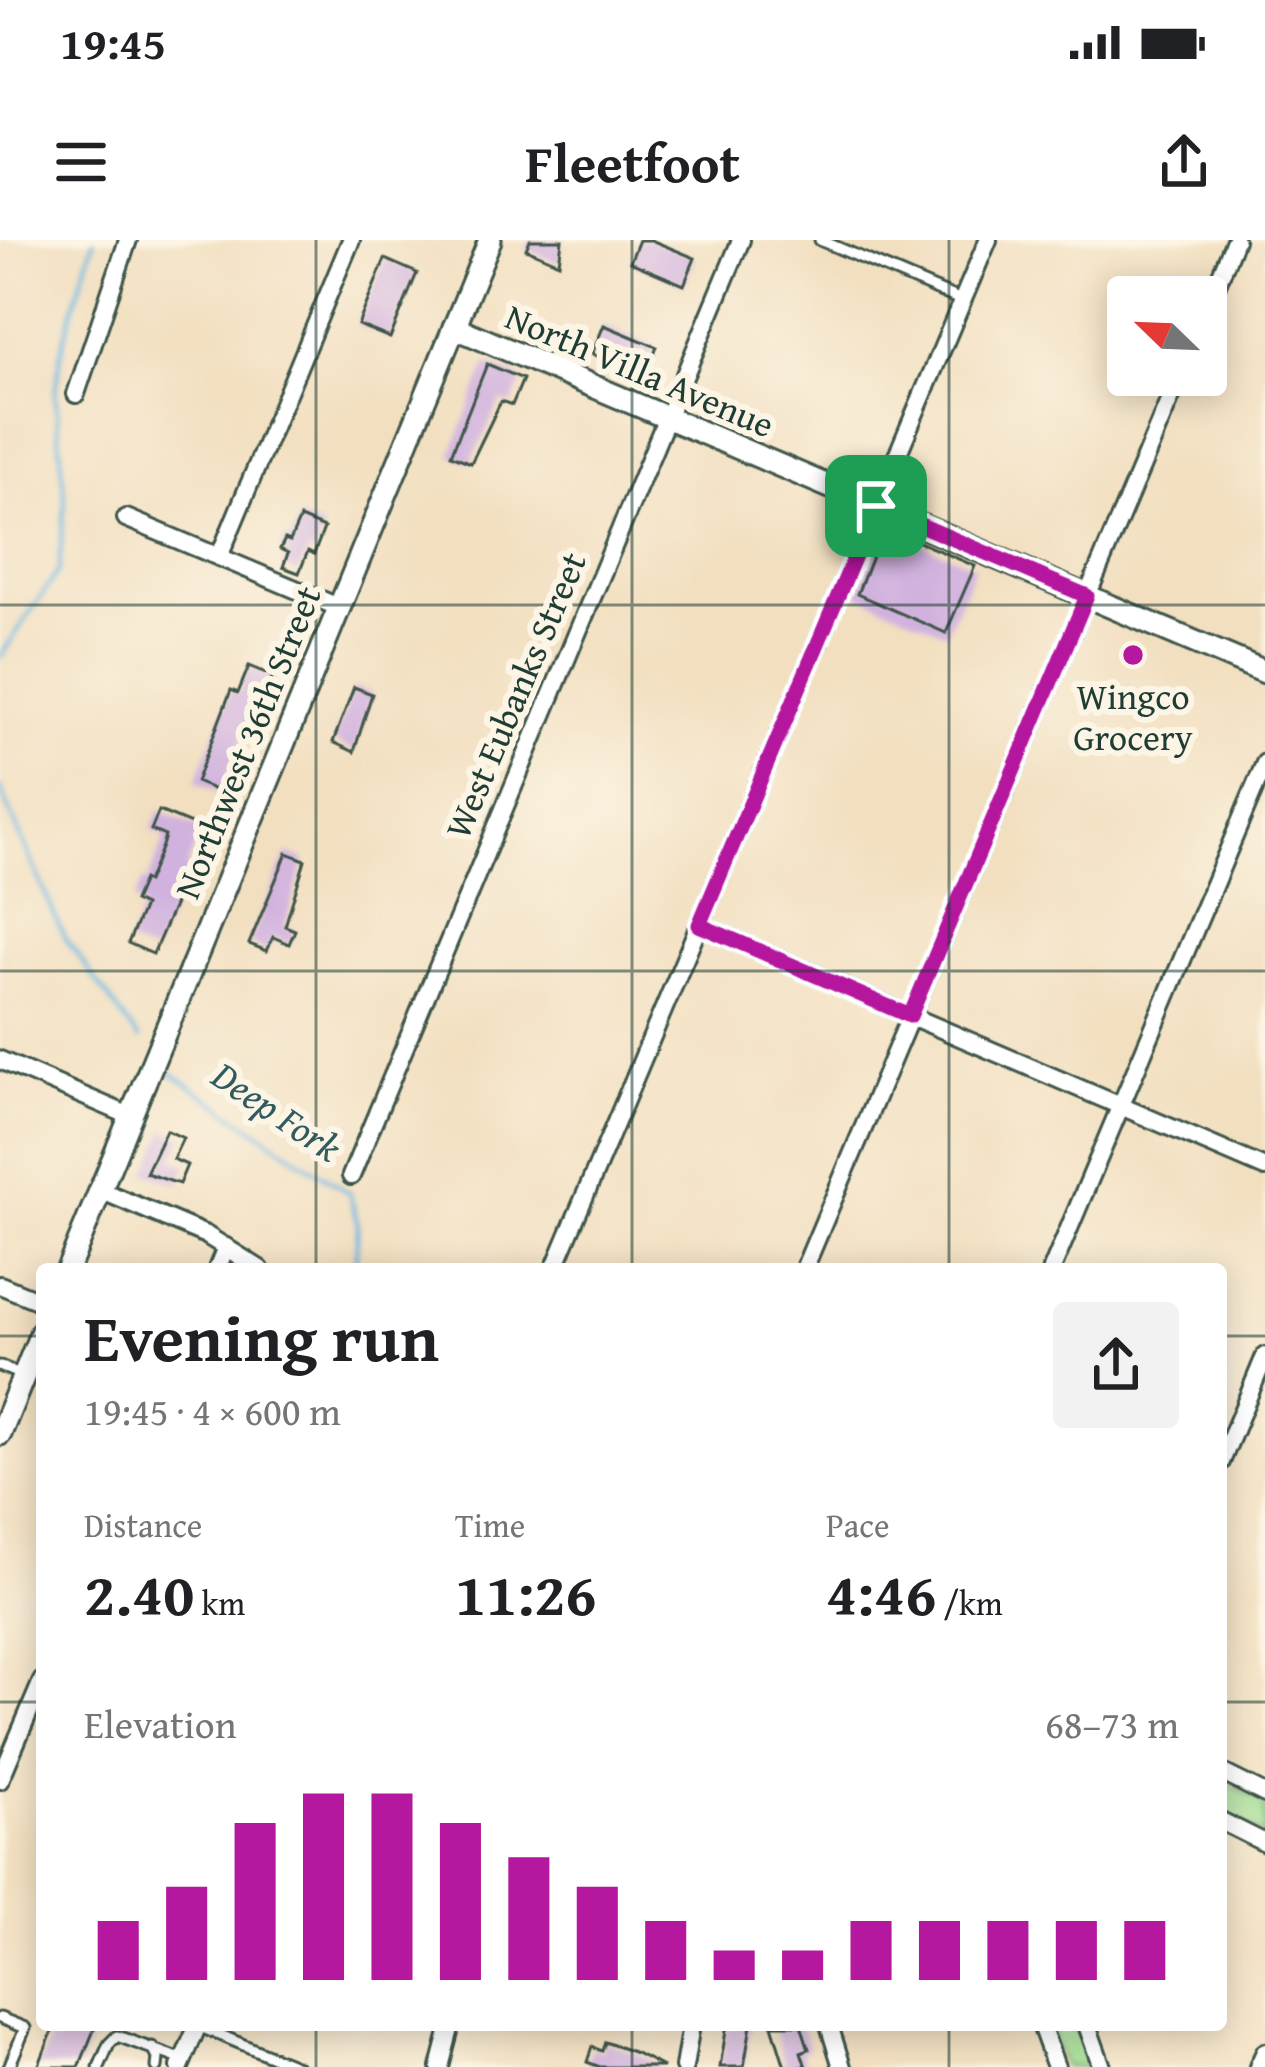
<!DOCTYPE html>
<meta charset="utf-8">
<style>
:root{--surface:#fff;--page:#f2f2f2;--text:#202124;--muted:#757577;--accent:#b5179e}
body{margin:0;font-family:"Gentium Book Plus",serif;background:var(--page);color:var(--text);height:100vh;display:flex;flex-direction:column;font-size:45px;white-space:nowrap}
*{box-sizing:border-box;margin:0}
p{font-size:39px;color:var(--muted)}
.icon{flex:none;width:66px;height:66px;fill:none;stroke:currentColor;stroke-width:2;stroke-linecap:round;stroke-linejoin:round}
.map{position:relative;flex:1;overflow:hidden}
.details{position:absolute;left:36px;top:1023px;width:1191px;height:768px;display:flex;flex-direction:column;background:var(--surface);border-radius:12px;box-shadow:0 6px 30px #0003}
.details>*{flex:none}
.needle{width:78px;rotate:293deg}
.buttons{position:absolute;left:1107px;top:36px;display:grid;gap:24px}
.buttons a{display:grid;place-items:center;width:120px;height:120px;border-radius:12px;background:var(--surface);box-shadow:0 6px 30px #0003;font-size:60px}
.pin{position:absolute;display:grid;place-items:center;width:102px;height:102px;color:#fff;margin:-51px;border-radius:24px;box-shadow:0 6px 18px #0006}
.round{display:grid;place-items:center;flex:none;width:126px;height:126px;border-radius:12px;background:var(--page)}
.summary{display:flex;align-items:center;justify-content:space-between;height:204px;padding:0 48px}
h1{font-size:66px;font-weight:600;line-height:90px}
.stats{display:grid;grid-template-columns:repeat(3,1fr);gap:18px;height:204px;padding:12px 48px}
.stats div{display:grid;align-content:center}
.stats b{font-size:60px;font-weight:600}
.stats small{font-size:33px;font-weight:400}
.stats p{font-size:33px}
.chart{height:336px;padding:24px 48px}
.chart p{display:flex;justify-content:space-between}
.chart svg{width:100%;height:216px;margin-top:12px;stroke:var(--accent);stroke-width:6}
.status{display:flex;justify-content:space-between;align-items:center;height:84px;padding:0 60px;background:var(--surface);direction:ltr}
.status svg{height:33px;fill:currentColor}
header{display:flex;justify-content:space-between;align-items:center;height:156px;padding:0 48px;background:var(--surface);font-size:54px;font-weight:600}
.map>svg:first-child{display:block}
.green{fill:#9fdd91;stroke:#5f8d62;stroke-width:3}
.lines{fill:none;stroke-linecap:round;stroke-linejoin:round}
.stream{stroke:#65b5df;stroke-width:4.5}
.building{fill:#d1b2de}
.service-casing{stroke:#3f5549;stroke-width:15}
.minor-casing{stroke:#3f5549;stroke-width:22}
.tertiary-casing{stroke:#3f5549;stroke-width:27}
.service{stroke:#fff;stroke-width:9}
.minor{stroke:#fff;stroke-width:16}
.tertiary{stroke:#fff;stroke-width:21}
.route-casing{stroke:#fff;stroke-width:24}
.route{stroke:#b5179e;stroke-width:15}
.grid{fill:none;stroke:#1f3d34;stroke-width:3;stroke-opacity:0.55}
.poi-dot{fill:#b5179e;stroke:#fcf5e5;stroke-width:4.5}
.labels{text-anchor:middle;stroke-width:12;stroke-linejoin:round;paint-order:stroke}
.street-label{font-size:36px;fill:#1f3d34;stroke:#fcf5e5}
.poi-label{font-size:36px;fill:#1f3d34;stroke:#fcf5e5}
.water-label{font-size:39px;font-style:italic;fill:#305b5f;stroke:#fcf5e5}
</style>
<div class="status"><b>19:45</b><svg viewBox="0 0 49 12"><path d="M0 12V9h3v3zM5 12V6h3v6zM10 12V3h3v9zM15 12V0h3v12zM26 1h20v11H26zM47 4h2v5h-2z"/></svg></div>
<header><svg class="icon" aria-label="menu" viewBox="0 0 24 24"><path d="M4 6h16M4 12h16M4 18h16"/></svg>Fleetfoot<svg class="icon" aria-label="share" viewBox="0 0 24 24"><path d="M12 15V3M7 8l5-5 5 5M5 13v7h14v-7"/></svg></header>
<div class="map">
<svg width="1265" height="1827" viewBox="0 0 1265 1827">
<rect width="100%" height="100%" fill="#fcf5e5"/>
<filter id="ink" filterUnits="userSpaceOnUse"><feTurbulence type="fractalNoise" baseFrequency=".00833" numOctaves="2"/><feDisplacementMap in="SourceGraphic" scale="24" xChannelSelector="R" yChannelSelector="G"/><feConvolveMatrix kernelMatrix="1 2 1 2 8 2 1 2 1" color-interpolation-filters="sRGB"/></filter>
<filter id="wash" filterUnits="userSpaceOnUse"><feTurbulence type="fractalNoise" baseFrequency=".004" numOctaves="4" result="noise"/><feDisplacementMap in="SourceGraphic" scale="48" xChannelSelector="R" yChannelSelector="G"/><feGaussianBlur stdDeviation="2.7" result="paint"/><feColorMatrix in="noise" values="0 0 0 0 0 0 0 0 0 0 0 0 0 0 0 0 0 1.4 0 .05"/><feComposite in="paint" operator="in"/></filter>
<g filter="url(#wash)">
<rect width="100%" height="100%" fill="#f2dfc0"/>
<g class="green">
<path d="M1221,1540L1265,1562V1596L1221,1573Z"/>
<path d="M1049,1785H1077L1091,1827H1064Z"/>
</g>
<g class="lines">
<g class="stream">
<path d="M0,417L59,330L65,261L55,151L64,99L94,0"/>
<path d="M0,548L64,697L139,799"/>
<path d="M170,832L349,953L358,984L355,1029"/>
</g>
</g>
<g id="blocks">
<g class="building">
<path d="M530,0H562L559,23L526,9Z"/>
<path d="M639,0H651L695,18L684,45L630,22Z"/>
<path d="M385,19L417,33L390,98L358,85Z"/>
<path d="M604,85L657,107L645,136L592,114Z"/>
<path d="M487,124L523,139L512,165L501,161L471,223L451,215Z"/>
<path d="M300,278L324,288L314,314L308,311L299,333L283,327L288,313L280,309L285,299L290,301Z"/>
<path d="M884,287L975,326L946,393L857,354Z"/>
<path d="M249,426L271,435L272,442L249,482L220,552L196,542L231,450L238,453Z"/>
<path d="M354,447L372,454L354,512L333,502Z"/>
<path d="M159,571L201,588L187,628L190,629L153,714L128,703L144,666L134,661L143,640L147,642L162,606L165,596L151,590Z"/>
<path d="M287,613L305,620L285,686L295,690L289,704L273,697L267,711L249,704Z"/>
<path d="M166,890L183,898L173,919L187,925L179,944L146,933Z"/>
<path d="M55,1785H96L79,1827H38Z"/>
<path d="M727,1785H751L744,1827H720Z"/>
<path d="M772,1785H801L809,1809L801,1812L806,1827H785Z"/>
<path d="M605,1802L636,1813L663,1827H600L587,1822L592,1807L602,1811Z"/>
</g>
</g>
</g>
<g filter="url(#ink)">
<use href="#blocks" fill-opacity="0" stroke="#3f5549" stroke-width="3"/>
<g class="lines">
<defs>
<g id="service">
<path d="M820,0L963,61"/>
<path d="M0,1126L24,1136"/>
<path d="M0,1778L25,1788L9,1827"/>
<path d="M198,1786L297,1827"/>
<path d="M152,1807L158,1818L157,1827"/>
<path d="M99,1827L109,1804L117,1796L183,1820"/>
</g>
<g id="minor">
<path d="M1206,71L1235,0"/>
<path d="M76,154L128,0"/>
<path d="M126,278L338,367"/>
<path d="M219,317L351,0"/>
<path d="M699,685L1265,928"/>
<path d="M0,820L130,876"/>
<path d="M351,936L741,0"/>
<path d="M100,950L206,995L260,1029"/>
<path d="M217,1029L226,1007"/>
<path d="M554,1029L988,0"/>
<path d="M804,1029L1180,135"/>
<path d="M1052,1029L1265,523"/>
<path d="M0,1045L42,1062"/>
<path d="M1221,1222L1265,1116"/>
<path d="M1221,1532L1265,1554"/>
<path d="M0,1540L42,1441"/>
<path d="M1221,1581L1265,1603"/>
<path d="M829,1785L842,1827"/>
<path d="M1041,1785L1056,1827"/>
<path d="M1087,1785L1102,1827"/>
<path d="M180,1827L198,1785"/>
<path d="M440,1827L451,1785"/>
<path d="M684,1827L691,1785"/>
<path d="M1258,1827L1265,1812"/>
</g>
<g id="tertiary">
<path d="M454,87L1265,432"/>
<path d="M68,1029L490,0"/>
<path d="M0,1194L42,1091"/>
</g>
</defs>
<use href="#service" class="service-casing"/>
<use href="#minor" class="minor-casing"/>
<use href="#tertiary" class="tertiary-casing"/>
<use href="#service" class="service"/>
<use href="#minor" class="minor"/>
<use href="#tertiary" class="tertiary"/>
</g>
</g>
<g class="lines" filter="url(#ink)">
<defs>
<path id="route" d="M876,266L1087,356L910,776L699,685Z"/>
</defs>
<use href="#route" class="route-casing"/>
<use href="#route" class="route"/>
</g>
<path class="grid" d="M316,0V1029M632,0V1029M949,0V1029M0,365H1265M0,731H1265M0,1096H42M1221,1096H1265M0,1462H42M1221,1462H1265M316,1785V1827M632,1785V1827M949,1785V1827"/>
<circle class="poi-dot" cx="1133" cy="415" r="12"/>
<g class="labels">
<g class="street-label">
<text transform="translate(640 130) rotate(23)" y="13">North Villa Avenue</text>
<text transform="translate(515 455) rotate(-67)" y="13">West Eubanks Street</text>
<text transform="translate(247 502) rotate(-68)" y="13">Northwest 36th Street</text>
</g>
<g class="poi-label">
<text x="1133" y="469">Wingco<tspan x="1133" dy="41">Grocery</tspan></text>
</g>
<g class="water-label">
<text transform="translate(277 871) rotate(34)" y="14">Deep Fork</text>
</g>
</g>
</svg>
<div class="buttons">
<a><svg class="needle" viewBox="-14 -14 28 28"><path d="M0-13l5 13h-10z" fill="#e53935"/><path d="M0 13l5-13h-10z" fill="#757577"/></svg></a>
</div>
<div class="pin" style="left:876px;top:266px;background:#1e9e55"><svg class="icon" aria-label="arrive" viewBox="0 0 24 24"><path d="M6 21V4h12l-3 4 3 4H6"/></svg></div>
<section class="details">
<div class="summary"><div><h1>Evening run</h1><p>19:45 · 4 × 600 m</p></div><a class="round"><svg class="icon" aria-label="share" viewBox="0 0 24 24"><path d="M12 15V3M7 8l5-5 5 5M5 13v7h14v-7"/></svg></a></div>
<div class="stats">
<div><p>Distance</p><b>2.40<small> km</small></b></div>
<div><p>Time</p><b>11:26</b></div>
<div><p>Pace</p><b>4:46<small> /km</small></b></div>
</div>
<div class="chart"><p><span>Elevation</span>68–73 m</p>
<svg viewBox="0 0 160 44" preserveAspectRatio="none"><path d="M5 44V32M15 44V25M25 44V12M35 44V6M45 44V6M55 44V12M65 44V19M75 44V25M85 44V32M95 44V38M105 44V38M115 44V32M125 44V32M135 44V32M145 44V32M155 44V32"/></svg>
</div>
</section>
</div>
